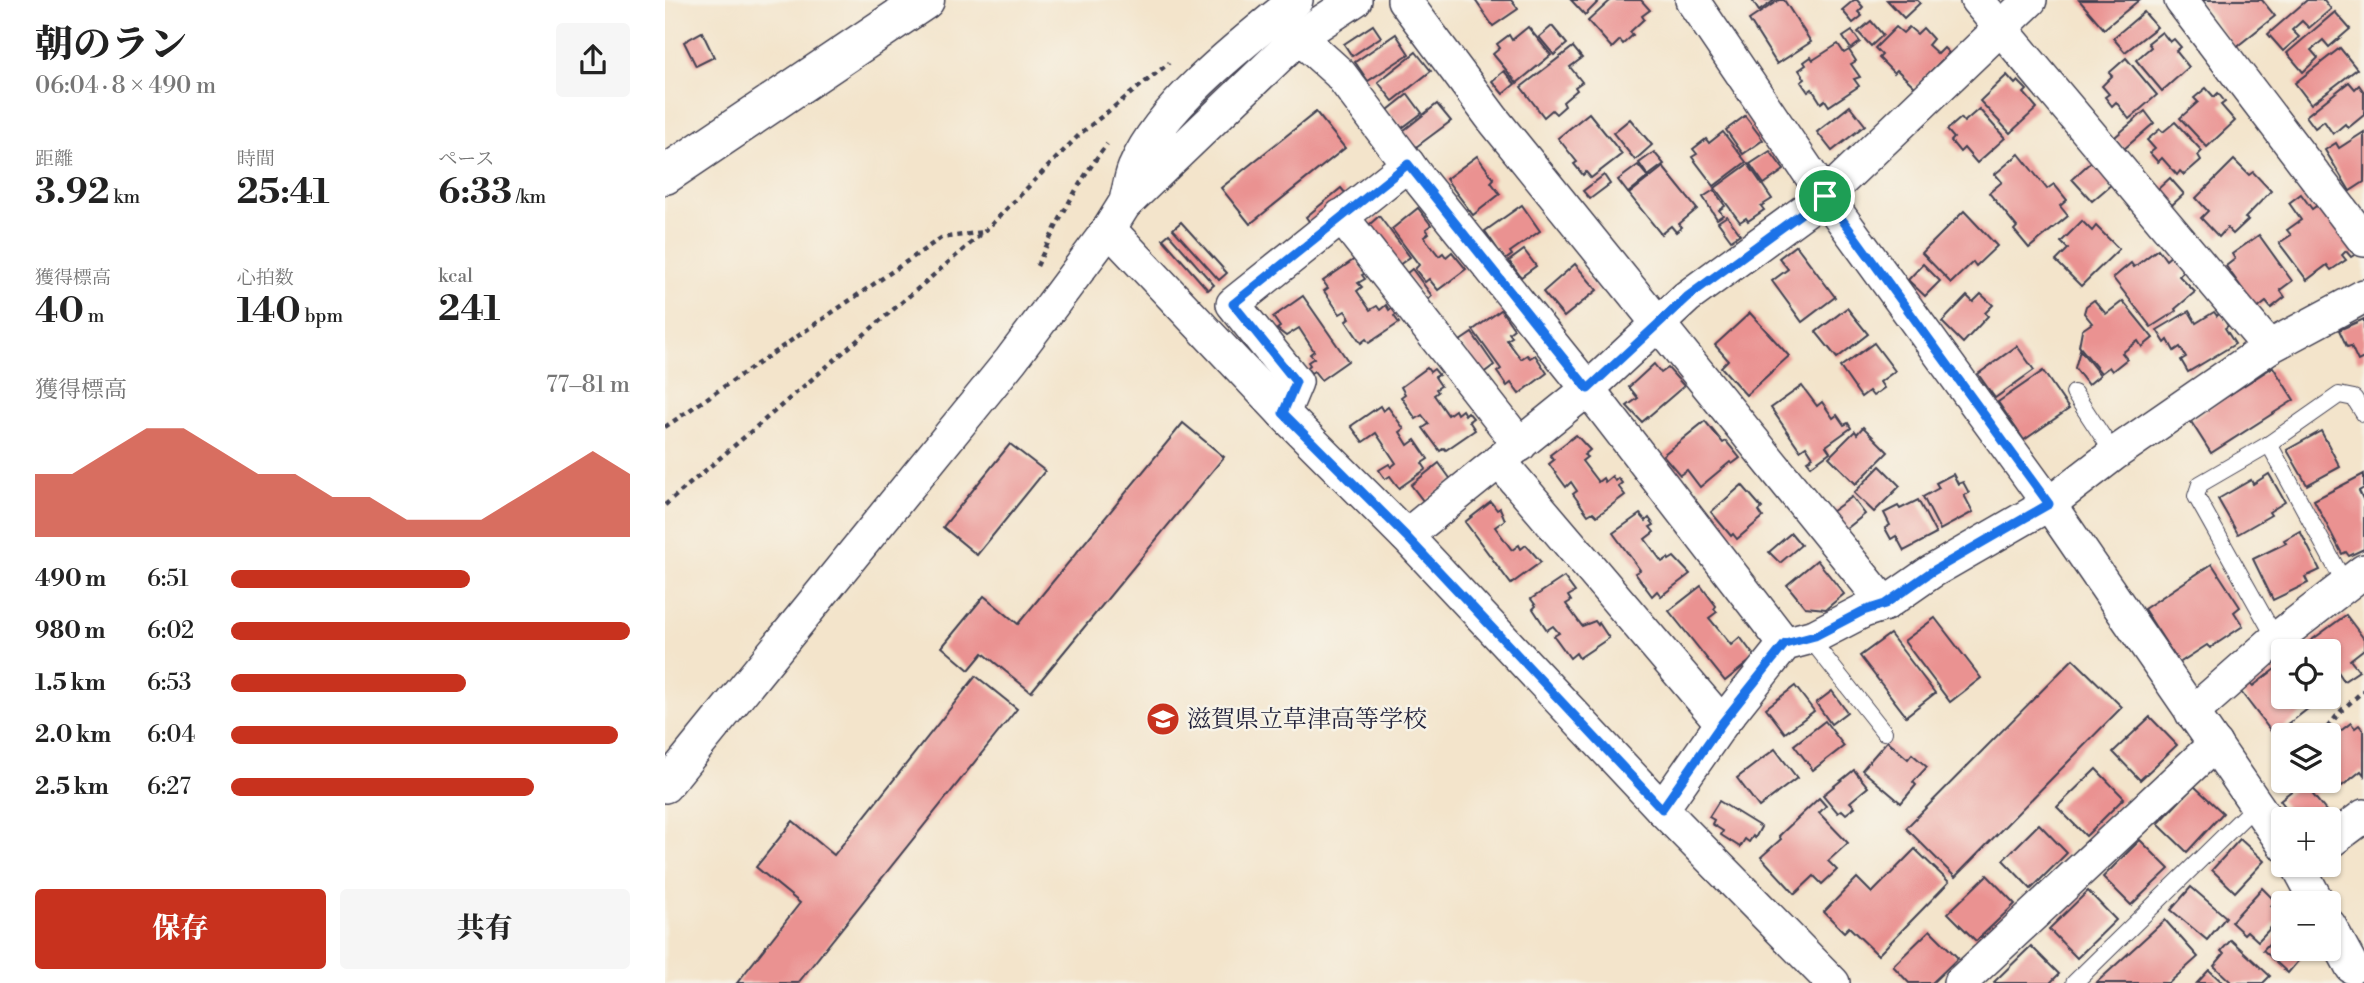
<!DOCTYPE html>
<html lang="ja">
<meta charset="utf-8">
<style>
:root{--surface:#fff;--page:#f6f6f6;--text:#222;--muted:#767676;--accent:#c8321e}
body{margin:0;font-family:"Libre Bodoni","Noto Serif JP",serif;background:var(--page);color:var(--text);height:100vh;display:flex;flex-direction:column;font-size:26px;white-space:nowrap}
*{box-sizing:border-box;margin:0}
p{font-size:23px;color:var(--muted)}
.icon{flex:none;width:38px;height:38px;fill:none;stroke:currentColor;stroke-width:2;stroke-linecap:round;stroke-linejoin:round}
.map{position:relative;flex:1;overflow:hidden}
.sheet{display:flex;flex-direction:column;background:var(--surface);width:665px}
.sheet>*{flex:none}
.buttons{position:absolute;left:1606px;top:639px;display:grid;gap:14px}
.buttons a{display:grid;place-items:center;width:70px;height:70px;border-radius:7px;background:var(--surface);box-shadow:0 2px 5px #0004;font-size:35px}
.pin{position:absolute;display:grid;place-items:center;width:60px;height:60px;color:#fff;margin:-30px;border:4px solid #fff;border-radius:50%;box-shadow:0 2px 7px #0007}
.round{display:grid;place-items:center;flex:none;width:74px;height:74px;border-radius:7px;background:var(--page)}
.headline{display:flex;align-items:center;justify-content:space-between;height:119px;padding:0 35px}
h1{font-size:38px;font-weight:800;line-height:52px}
.stats{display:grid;grid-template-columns:repeat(3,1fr);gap:10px;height:119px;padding:7px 35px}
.stats div{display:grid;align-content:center}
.stats b{font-size:35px;font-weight:800}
.stats small{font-size:19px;font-weight:400}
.stats p{font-size:19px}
.chart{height:196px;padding:14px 35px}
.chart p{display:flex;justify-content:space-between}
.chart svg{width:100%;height:126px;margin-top:7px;fill:var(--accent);opacity:.7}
.cta{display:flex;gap:14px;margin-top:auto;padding:14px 35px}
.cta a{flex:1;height:80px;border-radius:7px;background:var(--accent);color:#fff;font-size:28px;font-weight:800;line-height:80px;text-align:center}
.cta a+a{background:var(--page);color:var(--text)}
ul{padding:0 35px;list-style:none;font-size:23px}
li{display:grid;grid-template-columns:112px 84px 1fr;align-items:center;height:52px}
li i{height:18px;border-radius:9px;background:var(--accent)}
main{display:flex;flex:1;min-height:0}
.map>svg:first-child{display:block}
.building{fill:#ea9291}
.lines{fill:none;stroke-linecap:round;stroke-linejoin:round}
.lane-casing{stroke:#413f51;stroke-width:18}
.street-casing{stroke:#413f51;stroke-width:36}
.secondary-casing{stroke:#413f51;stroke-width:41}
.path{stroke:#413f51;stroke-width:4.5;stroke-dasharray:5 5;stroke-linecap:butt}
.lane{stroke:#fff;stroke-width:16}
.street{stroke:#fff;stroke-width:33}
.secondary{stroke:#fff;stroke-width:38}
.route-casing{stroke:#fff;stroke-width:14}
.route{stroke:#1a73e8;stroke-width:9}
.labels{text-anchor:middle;stroke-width:5;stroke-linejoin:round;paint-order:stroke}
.poi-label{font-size:24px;fill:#22223b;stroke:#f7f3e8;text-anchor:start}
</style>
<main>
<section class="sheet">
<div class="headline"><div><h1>朝のラン</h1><p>06:04 · 8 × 490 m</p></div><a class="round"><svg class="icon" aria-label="share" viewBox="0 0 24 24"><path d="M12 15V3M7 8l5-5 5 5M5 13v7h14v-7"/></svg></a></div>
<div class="stats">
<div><p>距離</p><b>3.92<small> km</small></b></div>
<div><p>時間</p><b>25:41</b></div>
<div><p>ペース</p><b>6:33<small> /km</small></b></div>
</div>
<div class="stats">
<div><p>獲得標高</p><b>40<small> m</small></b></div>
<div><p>心拍数</p><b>140<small> bpm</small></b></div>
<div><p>kcal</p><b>241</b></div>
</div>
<div class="chart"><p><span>獲得標高</span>77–81 m</p>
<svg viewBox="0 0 160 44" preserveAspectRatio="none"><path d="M0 44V22L10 22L20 14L30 6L40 6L50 14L60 22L70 22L80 30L90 30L100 38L110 38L120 38L130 30L140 22L150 14L160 22V44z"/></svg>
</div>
<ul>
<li><b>490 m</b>6:51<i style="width:60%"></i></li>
<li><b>980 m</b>6:02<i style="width:100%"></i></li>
<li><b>1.5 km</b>6:53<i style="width:59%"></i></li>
<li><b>2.0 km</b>6:04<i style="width:97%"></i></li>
<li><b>2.5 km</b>6:27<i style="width:76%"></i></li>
</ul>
<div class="cta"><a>保存</a><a>共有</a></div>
</section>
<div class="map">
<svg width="1699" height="983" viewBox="0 0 1699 983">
<rect width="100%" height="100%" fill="#f7f3e8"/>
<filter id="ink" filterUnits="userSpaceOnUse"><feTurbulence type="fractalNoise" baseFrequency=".0143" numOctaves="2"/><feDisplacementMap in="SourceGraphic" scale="14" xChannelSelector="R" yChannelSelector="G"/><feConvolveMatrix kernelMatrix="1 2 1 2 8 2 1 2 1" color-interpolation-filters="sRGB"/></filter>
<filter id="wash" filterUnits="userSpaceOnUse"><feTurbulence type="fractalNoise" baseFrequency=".00686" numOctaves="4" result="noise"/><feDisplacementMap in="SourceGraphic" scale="28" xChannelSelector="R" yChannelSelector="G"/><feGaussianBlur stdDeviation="1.57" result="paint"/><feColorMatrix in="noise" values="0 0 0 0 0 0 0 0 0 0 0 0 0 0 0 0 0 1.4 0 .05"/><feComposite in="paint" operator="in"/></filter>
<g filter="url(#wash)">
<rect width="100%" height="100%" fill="#f3e4cb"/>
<g id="blocks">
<g class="building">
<path d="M810,0H846L853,9L828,26Z"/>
<path d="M906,0H935L920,15Z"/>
<path d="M946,0H976L985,10L977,16L979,19L965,32L968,35L958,44L955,40L947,48L923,21Z"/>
<path d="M1091,0H1110L1094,11L1088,2Z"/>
<path d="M1114,0H1119L1146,42L1112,64L1084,20Z"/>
<path d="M1189,0H1192L1198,7L1193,12L1197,16L1188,23L1177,10Z"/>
<path d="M1222,0H1252L1255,3L1239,18Z"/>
<path d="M1414,0H1474L1439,29Z"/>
<path d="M1535,0H1597L1610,16L1570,48Z"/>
<path d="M1642,0H1659L1666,9L1644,28L1637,21L1627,30L1634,37L1618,51L1603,34Z"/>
<path d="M1479,12L1492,27L1460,52L1448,38Z"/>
<path d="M1670,12L1685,29L1664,47L1658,40L1646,50L1653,58L1638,72L1622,53Z"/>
<path d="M1206,21L1218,35L1206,46L1193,32Z"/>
<path d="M708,25L716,37L687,56L679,44Z"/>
<path d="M887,26L902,44L889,55L874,37Z"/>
<path d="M863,27L886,55L852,83L828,54L835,48L832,44L844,35L847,40Z"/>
<path d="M1231,27L1238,33L1244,27L1252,34L1258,28L1268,39L1263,45L1273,54L1279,48L1284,53L1250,87L1232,70L1229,73L1214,58L1217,55L1210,48Z"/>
<path d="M1187,31L1195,42L1186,49L1178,37Z"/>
<path d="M37,32L49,57L31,66L19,42Z"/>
<path d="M1497,32L1505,42L1509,39L1516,47L1511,51L1524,67L1497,91L1471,60L1486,47L1483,43Z"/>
<path d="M731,34L744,54L703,81L690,62Z"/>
<path d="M1173,44L1179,53L1184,50L1191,61L1186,64L1195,77L1189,79L1194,86L1164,106L1160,100L1156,103L1147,89L1143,92L1136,82L1140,79L1134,70L1141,65L1139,62L1146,57L1148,60Z"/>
<path d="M908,47L917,58L905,67L917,82L910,87L912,90L898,102L900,106L891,114L887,110L879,117L856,87Z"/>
<path d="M1675,48L1692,69L1646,104L1630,83Z"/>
<path d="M751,52L766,71L728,101L713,82Z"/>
<path d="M1461,58L1492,95L1464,119L1451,102L1447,106L1440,97L1444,94L1437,86L1447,76L1444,73Z"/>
<path d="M839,71L850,84L838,94L827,81Z"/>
<path d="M1342,75L1350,84L1353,81L1362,90L1359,93L1372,108L1345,133L1315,101Z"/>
<path d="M1684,82L1690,89L1694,85L1699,92V115L1683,128L1680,124L1668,134L1659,121L1650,128L1641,116Z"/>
<path d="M1541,88L1549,97L1553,93L1560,102L1556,105L1570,121L1542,147L1515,118L1533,102L1529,98Z"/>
<path d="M743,94L757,113L737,128L723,110Z"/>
<path d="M772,104L786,121L751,147L738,131Z"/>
<path d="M1185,106L1200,125L1167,151L1152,132Z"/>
<path d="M1314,109L1340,138L1312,163L1299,148L1295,152L1286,141L1289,138L1282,130L1296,118L1299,122Z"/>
<path d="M1480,111L1489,123L1459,149L1450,137Z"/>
<path d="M651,112L680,148L585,224L556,188Z"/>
<path d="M924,113L957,154L926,178L921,172L918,175L909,164L912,162L893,138Z"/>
<path d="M1080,116L1098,140L1078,154L1061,130Z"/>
<path d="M965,119L987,145L970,160L948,133Z"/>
<path d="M1510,122L1537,151L1533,155L1536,160L1519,175L1515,171L1512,175L1497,158L1493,162L1485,153L1490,149L1482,140L1495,129L1498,132Z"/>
<path d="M1058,132L1081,162L1049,186L1027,157L1032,154L1028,149L1041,139L1044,143Z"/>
<path d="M1699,132V182L1685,191L1660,150L1671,143L1674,148Z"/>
<path d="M1105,151L1119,170L1099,184L1085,164Z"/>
<path d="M989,152L999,164L983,176L974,163Z"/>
<path d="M1354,154L1382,189L1389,184L1402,200L1395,206L1403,216L1364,248L1349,230L1352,227L1324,193L1337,182L1330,174Z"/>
<path d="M812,156L829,179L826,182L835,194L808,215L781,179Z"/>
<path d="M1569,160L1584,175L1588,172L1606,191L1580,218L1583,220L1568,234L1562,228L1554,237L1536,218L1543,211L1531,198Z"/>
<path d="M1427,161L1447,184L1427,201L1407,179Z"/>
<path d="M1083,164L1107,199L1096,206L1099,210L1083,221L1081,218L1075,222L1050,188Z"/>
<path d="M973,165L983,177L963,193L953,180Z"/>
<path d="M998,167L1032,209L1014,224L1017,227L1011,232L1006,226L996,234L964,194Z"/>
<path d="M939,175L945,184L925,199L918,191Z"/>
<path d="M1505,178L1519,194L1507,205L1492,190Z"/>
<path d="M676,188L681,194L646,224L641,217Z"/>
<path d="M1049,190L1060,206L1054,210L1058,215L1052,219L1038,197Z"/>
<path d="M1636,194L1647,209L1657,202L1694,252L1686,257L1681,251L1677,255L1681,260L1666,270L1662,265L1642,280L1614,243L1626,235L1622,230L1636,220L1624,203Z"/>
<path d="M857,205L875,231L845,252L847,255L840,260L820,231Z"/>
<path d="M753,208L766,225L761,229L764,233L759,237L774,256L778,253L781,257L787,252L801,269L773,290L764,279L760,282L750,269L754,265L727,229Z"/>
<path d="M1299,211L1332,246L1311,266L1308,262L1286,283L1257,253Z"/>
<path d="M714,216L745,257L734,265L704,225Z"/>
<path d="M1062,216L1075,234L1066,240L1053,222Z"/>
<path d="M1417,221L1427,231L1431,226L1454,249L1416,286L1391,261L1403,249L1396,242Z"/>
<path d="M516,222L562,273L554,280L508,229Z"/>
<path d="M504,234L549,285L543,290L498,239Z"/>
<path d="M1594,235L1627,281L1615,290L1620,297L1606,308L1601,302L1592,309L1561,266L1570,259L1567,254Z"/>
<path d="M1131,245L1170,297L1137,322L1107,281L1123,269L1114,258Z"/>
<path d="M1493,249L1501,260L1507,255L1519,271L1514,276L1530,292L1510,309L1511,311L1486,327L1448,278L1466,263L1469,267Z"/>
<path d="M859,250L871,266L856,277L844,261Z"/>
<path d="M690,259L700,273L697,275L700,279L693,283L697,287L692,291L705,310L712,306L715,310L721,305L724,310L728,307L733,313L729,316L734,323L704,343L701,339L696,343L681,321L685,318L680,311L675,314L659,291L663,288L658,281Z"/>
<path d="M910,264L932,290L899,317L878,292Z"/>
<path d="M1258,264L1275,281L1260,296L1243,280Z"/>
<path d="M747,269L767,296L762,301L741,274Z"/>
<path d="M1316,294L1328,305L1320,313L1323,316L1298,343L1277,322L1302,296L1308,302Z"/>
<path d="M638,296L683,361L656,380L649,371L646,373L642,368L645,365L643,362L649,358L645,354L649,351L634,328L621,336L612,329L615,327L608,317Z"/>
<path d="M1429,300L1441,314L1458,301L1488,338L1477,347L1473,341L1457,353L1462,359L1447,371L1444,367L1436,373L1414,346L1417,330L1427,323L1419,313L1421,306Z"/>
<path d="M1182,308L1203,334L1172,358L1151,332Z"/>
<path d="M836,310L849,329L844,333L847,337L842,340L856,359L862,355L865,358L870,355L882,373L854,394L846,383L842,386L832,372L836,369L808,330Z"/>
<path d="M1524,311L1531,323L1549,312L1552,316L1555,313L1563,326L1560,328L1570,344L1523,372L1516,360L1521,357L1515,347L1509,351L1503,340L1500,343L1492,330Z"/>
<path d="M1085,313L1124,356L1081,395L1056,367L1063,360L1050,345Z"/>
<path d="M1699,319V358L1693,361L1686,346L1682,347L1674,330Z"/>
<path d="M807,333L829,365L817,374L795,341Z"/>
<path d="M1209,343L1230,371L1215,382L1219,388L1208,396L1204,391L1196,397L1175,367Z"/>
<path d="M1352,346L1369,370L1330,398L1313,374Z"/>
<path d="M1415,350L1435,375L1423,385L1410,368Z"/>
<path d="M989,364L996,373L1003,368L1019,386L977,422L962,406L973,398L964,387Z"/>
<path d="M1608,367L1629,400L1546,453L1525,420Z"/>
<path d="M762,368L765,372L769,369L774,375L770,377L776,386L771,389L773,392L769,395L783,415L790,410L792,414L797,410L800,415L803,412L808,418L804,421L810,430L781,450L779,448L775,451L758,428L764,424L757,415L751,419L736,397L740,394L736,387Z"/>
<path d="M1378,371L1404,409L1359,440L1333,402Z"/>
<path d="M1137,386L1152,406L1157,402L1168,418L1172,415L1179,425L1183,423L1186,428L1161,446L1165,452L1146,466L1142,461L1148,457L1141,446L1135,450L1106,408Z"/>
<path d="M715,406L718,411L723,407L739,429L735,432L743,445L750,440L763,459L757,463L761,469L734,488L725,476L720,479L714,470L724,464L726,467L731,463L711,433L698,442L686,426Z"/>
<path d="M1040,421L1058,443L1061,441L1075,458L1067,464L1065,462L1035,487L1022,470L1015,475L998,455Z"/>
<path d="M518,423L559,457L366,692L318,653L304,670L277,647L319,596L353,624Z"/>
<path d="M1198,427L1223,452L1191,484L1164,457L1190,431L1192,434Z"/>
<path d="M1656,431L1675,467L1642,485L1622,450Z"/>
<path d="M911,435L925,450L919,455L922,457L917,461L933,482L938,478L940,482L947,476L950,481L953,478L957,483L953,486L960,495L932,516L928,512L923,515L908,494L912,491L906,482L901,487L884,464L889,460L885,455Z"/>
<path d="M345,444L380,471L312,555L278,527Z"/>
<path d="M774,463L787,481L759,502L746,485Z"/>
<path d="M1215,466L1235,486L1209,512L1189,493Z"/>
<path d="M1288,474L1293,484L1298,482L1304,493L1299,495L1308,512L1275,530L1258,497L1274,488L1271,483Z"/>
<path d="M1604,474L1620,502L1604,512L1606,515L1573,534L1553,499L1586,480L1588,484Z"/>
<path d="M1699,474V488L1694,491L1699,501V549L1684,556L1681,552L1677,554L1649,500Z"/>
<path d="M1077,485L1097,508L1094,511L1098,517L1072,539L1068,534L1066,536L1046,512Z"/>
<path d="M1187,497L1200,514L1180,530L1166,512Z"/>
<path d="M1253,500L1271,534L1239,551L1231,536L1226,539L1220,528L1225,525L1219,513L1233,506L1235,509Z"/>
<path d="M826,502L832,510L835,508L840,520L830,527L847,550L854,545L856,549L861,545L876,562L846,584L800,522Z"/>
<path d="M975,514L981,521L984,518L989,525L985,527L989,532L980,539L997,562L1003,558L1004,560L1009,557L1025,574L996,596L992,591L987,596L970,573L975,570L948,533Z"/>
<path d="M1635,531L1655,570L1640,577L1643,583L1608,600L1588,559L1621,543L1619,540Z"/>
<path d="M1126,533L1136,545L1115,563L1104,552Z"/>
<path d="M1152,560L1179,594L1161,609L1140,607L1122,585Z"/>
<path d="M1547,564L1575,607L1569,612L1578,626L1545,648L1542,645L1514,663L1479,609Z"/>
<path d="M899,577L910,592L903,596L906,601L901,604L917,626L930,621L933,625L934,623L944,638L914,658L911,653L905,658L889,636L894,633L888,626L882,630L868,609L871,606L866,599Z"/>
<path d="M1036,586L1051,606L1049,609L1052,612L1044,618L1066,645L1075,637L1090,657L1060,681L1004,611Z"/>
<path d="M1681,615L1699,639V649L1685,660L1694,671L1679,681L1672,670L1668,674L1664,669V651H1651L1644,642Z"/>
<path d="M1270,618L1316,678L1285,702L1239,641Z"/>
<path d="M1225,634L1270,693L1241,716L1195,656Z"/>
<path d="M1408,659L1457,707L1290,877L1241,828Z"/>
<path d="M1619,662V696H1643L1649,704L1609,735L1576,692L1586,684L1588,686Z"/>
<path d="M311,676L352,709L133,983H72L135,903L91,867L128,821L169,855Z"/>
<path d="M1130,686L1149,711L1120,733L1101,708Z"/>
<path d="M1167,691L1182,712L1166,724L1151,703Z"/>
<path d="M1485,717L1512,745L1475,780L1448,752Z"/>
<path d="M1160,721L1179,746L1148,770L1129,745Z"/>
<path d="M1686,723L1690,728L1694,725L1699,731V775L1696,771L1677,786L1664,768V750L1670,745L1665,739Z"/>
<path d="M1222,741L1243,759L1247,754L1262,767L1248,782L1251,785L1236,803L1197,770Z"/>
<path d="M1110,749L1132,778L1094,807L1072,778Z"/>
<path d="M1431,769L1459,798L1421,836L1392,807Z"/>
<path d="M1189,770L1203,787L1185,802L1190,807L1181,814L1177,810L1173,813L1158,795Z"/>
<path d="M1630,780H1658L1661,785L1648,795L1662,812L1653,819H1630L1615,800L1634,785Z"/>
<path d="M1529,786L1558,813L1522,852L1493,824Z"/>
<path d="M1154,798L1161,806L1154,813L1183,843L1163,861L1172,870L1157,884L1149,876L1130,894L1096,857L1116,839L1114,836Z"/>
<path d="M1054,801L1096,827L1090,838L1088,836L1084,842L1080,839L1075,847L1056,835L1058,831L1047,824L1049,820L1044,817Z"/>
<path d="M1374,824L1402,853L1366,889L1338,860Z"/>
<path d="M1575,839L1599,861L1570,892L1547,870Z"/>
<path d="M1475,840L1504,869L1466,905L1438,877Z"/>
<path d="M1250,849L1284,882L1213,955L1184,927L1179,932L1159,912L1192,878L1207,893Z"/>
<path d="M1322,875L1350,904L1311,941L1283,913Z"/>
<path d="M1526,887L1561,917L1542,940L1506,910Z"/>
<path d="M1597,888L1610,901L1606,906L1617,916L1593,941L1582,931L1579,934L1566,922Z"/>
<path d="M1423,891L1451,920L1412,958L1384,929Z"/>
<path d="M1500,920L1533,957L1504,983H1431Z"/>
<path d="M1619,927V948H1644L1623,973L1598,950Z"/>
<path d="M1265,930L1293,958L1267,983H1244L1228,966Z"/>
<path d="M1566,940L1605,976L1598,983H1567L1549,966L1559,954L1556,951Z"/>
<path d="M1366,946L1394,974L1385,983H1331L1329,982Z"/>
<path d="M1544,970L1558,983H1532Z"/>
</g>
</g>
</g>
<g filter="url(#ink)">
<use href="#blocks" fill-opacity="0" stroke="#413f51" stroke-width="2"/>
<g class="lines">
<defs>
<g id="lane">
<path d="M1409,393L1449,454"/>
<path d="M1604,444L1680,584"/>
<path d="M1150,636L1154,650L1219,732"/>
<path d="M1611,639L1531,496L1535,484L1604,444L1674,395L1689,398L1699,414"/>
<path d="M1409,983L1591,805"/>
</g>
<g id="street">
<path d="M739,0L827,118L1220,604"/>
<path d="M1027,0L1160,196L1384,504L1619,845"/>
<path d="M1312,0L1604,347"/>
<path d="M1516,0L1699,240"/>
<path d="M634,37L675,74L754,179L923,389L1120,644"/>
<path d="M462,196C465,186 466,174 471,165C497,105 580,41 631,0"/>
<path d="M676,216L855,445"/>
<path d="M444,229L618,413L741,536L997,809L1168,983"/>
<path d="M618,413L631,382L568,304L743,164"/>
<path d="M835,462L1057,723"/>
<path d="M741,536L923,389L1022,297L1160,196L1365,0"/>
<path d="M1527,713L1611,639L1699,571"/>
<path d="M0,786L346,360L444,229L459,205L634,37L690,0"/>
<path d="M997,809L1057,723L1120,644L1150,636L1198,611L1220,604L1266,572L1384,504L1449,454L1604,347L1699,296"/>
<path d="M1664,842L1699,816"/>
<path d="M1632,864L1653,903"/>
<path d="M1664,925L1687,967"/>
<path d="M1295,983L1550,744"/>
</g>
<path id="secondary" d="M0,175L260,0"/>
</defs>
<use href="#lane" class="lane-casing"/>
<use href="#street" class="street-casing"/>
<use href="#secondary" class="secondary-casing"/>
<g class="path">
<path d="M372,266C392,223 413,182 442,144"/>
<path d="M0,427L276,238L319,232"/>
<path d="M0,505L320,231L416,133L504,63"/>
<path d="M1656,735L1676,711L1699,690"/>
</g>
<use href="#lane" class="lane"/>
<use href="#street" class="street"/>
<use href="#secondary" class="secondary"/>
</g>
</g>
<g class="lines" filter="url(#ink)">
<defs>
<path id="route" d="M743,164L923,389L1022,297L1160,196L1384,504L1266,572L1220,604L1198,611L1150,636L1120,644L1057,723L997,809L741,536L618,413L631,382L568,304Z"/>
</defs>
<use href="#route" class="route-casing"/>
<use href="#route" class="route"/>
</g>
<defs>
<symbol id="school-disc" viewBox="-11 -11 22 22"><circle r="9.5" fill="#c8321e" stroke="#f7f3e8"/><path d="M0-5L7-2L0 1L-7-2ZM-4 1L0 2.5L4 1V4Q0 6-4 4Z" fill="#fff"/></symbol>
</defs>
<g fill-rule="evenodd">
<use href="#school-disc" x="479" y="700" width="38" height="38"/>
</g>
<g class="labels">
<g class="poi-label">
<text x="522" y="727">滋賀県立草津高等学校</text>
</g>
</g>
</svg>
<div class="buttons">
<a><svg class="icon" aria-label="locate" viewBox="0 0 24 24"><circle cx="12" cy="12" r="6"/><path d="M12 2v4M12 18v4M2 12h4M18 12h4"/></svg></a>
<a><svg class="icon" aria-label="layers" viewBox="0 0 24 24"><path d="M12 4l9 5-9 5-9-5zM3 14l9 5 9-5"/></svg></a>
<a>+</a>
<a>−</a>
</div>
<div class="pin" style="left:1160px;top:196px;background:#1e9e55"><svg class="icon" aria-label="arrive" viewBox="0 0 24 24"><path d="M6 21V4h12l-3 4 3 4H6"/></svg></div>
</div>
</main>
